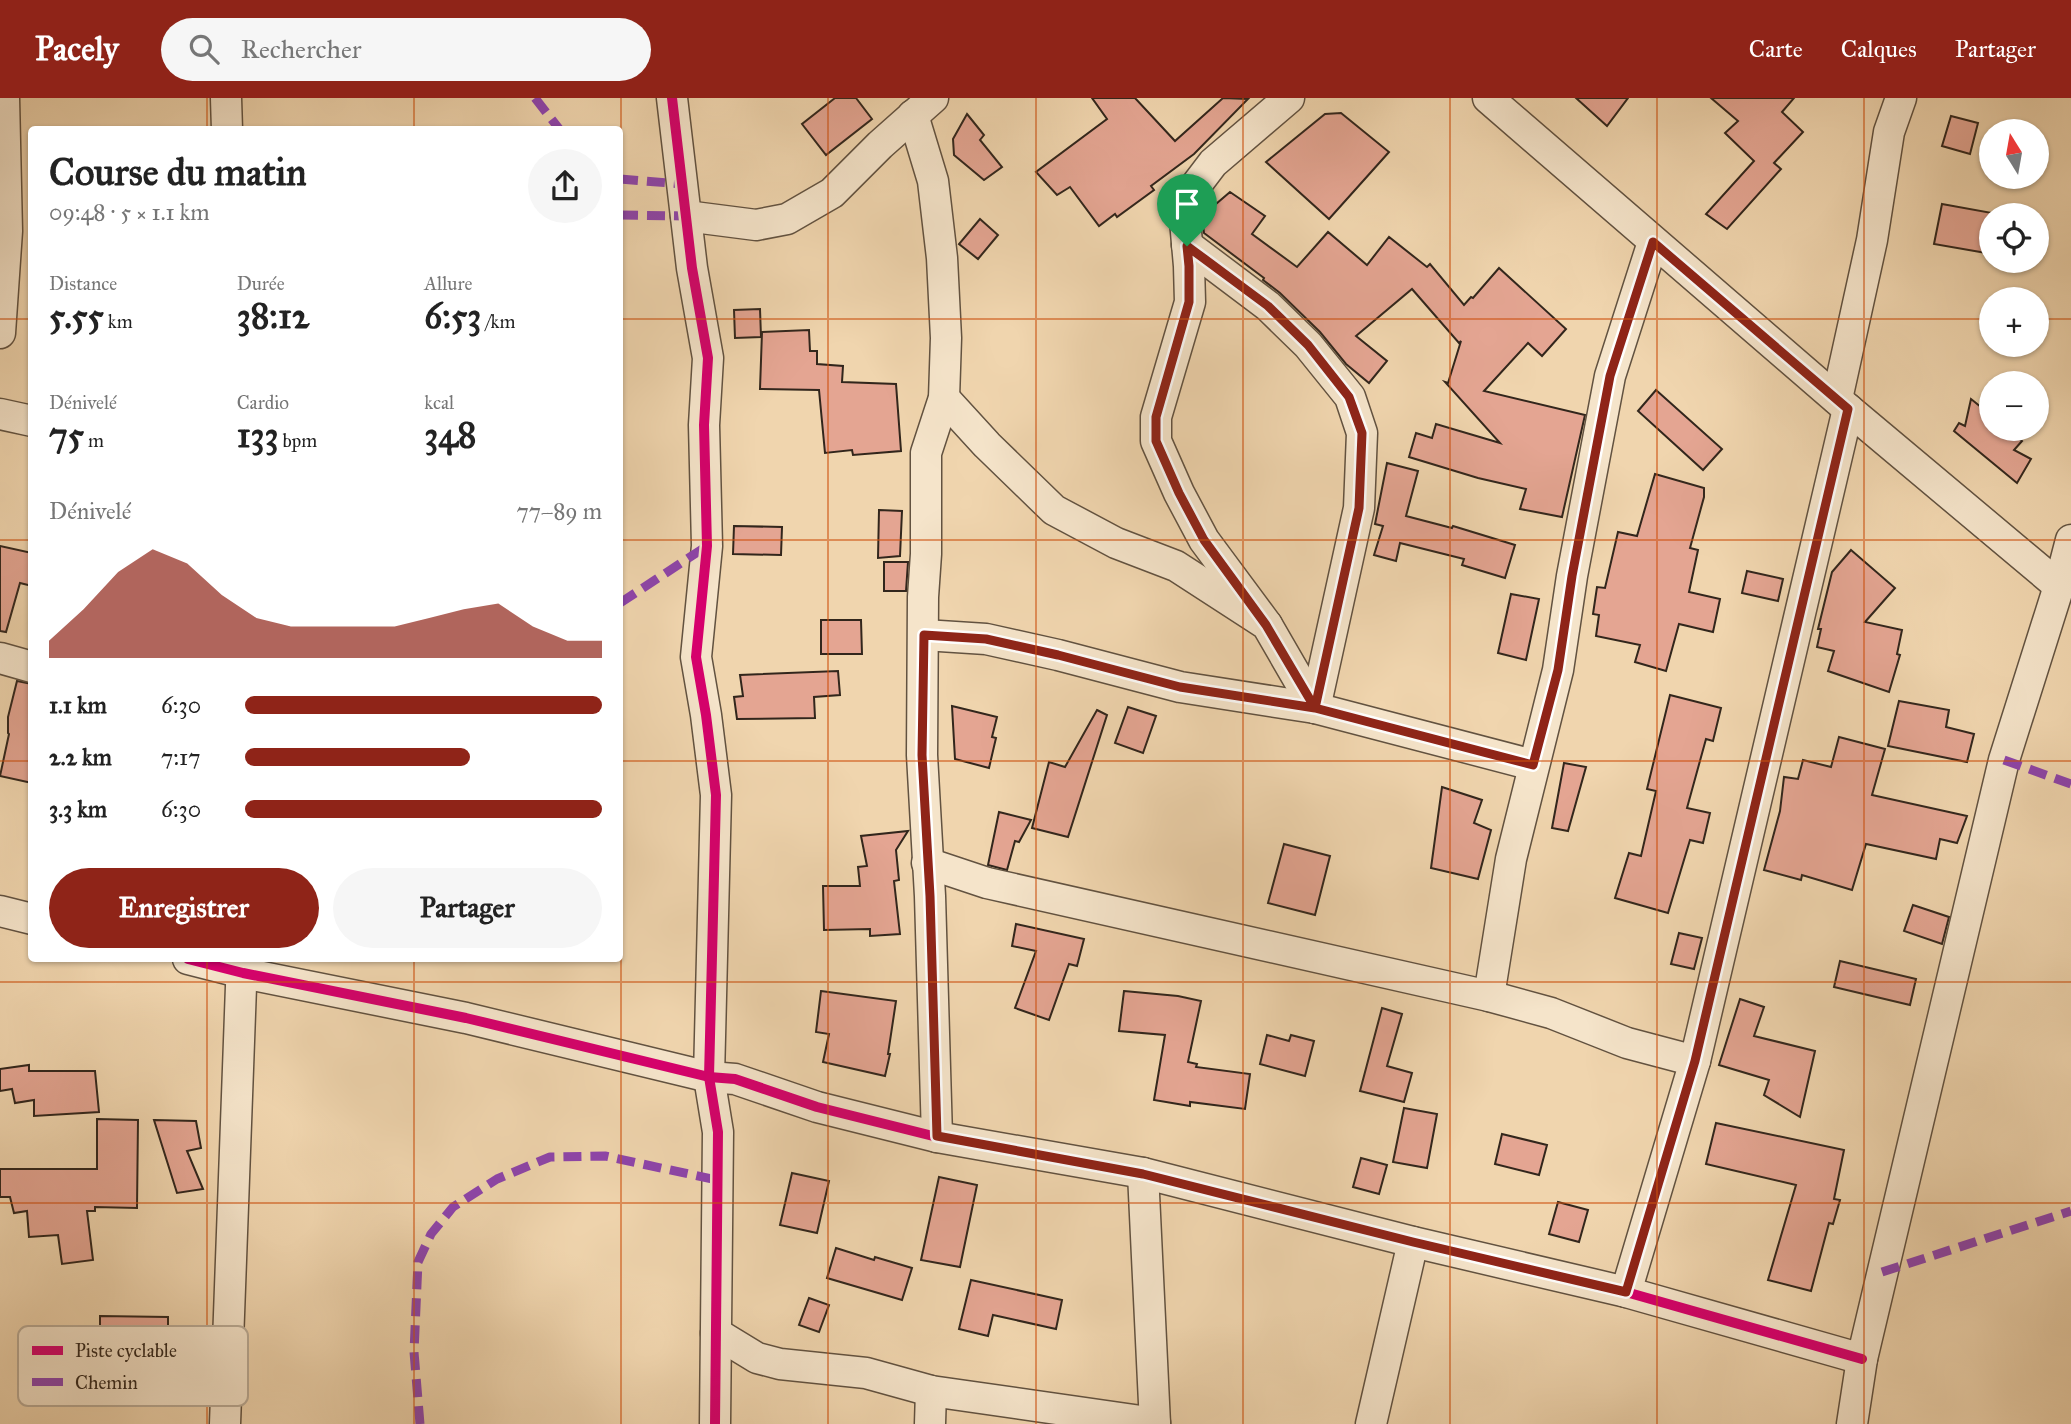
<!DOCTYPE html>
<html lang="fr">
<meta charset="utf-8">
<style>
:root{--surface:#fff;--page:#f6f6f6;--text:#222;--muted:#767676;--accent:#8f2418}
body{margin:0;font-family:"IM FELL Great Primer",serif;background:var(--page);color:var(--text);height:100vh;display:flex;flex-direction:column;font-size:26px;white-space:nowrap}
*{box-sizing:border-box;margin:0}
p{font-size:23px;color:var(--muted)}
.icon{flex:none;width:38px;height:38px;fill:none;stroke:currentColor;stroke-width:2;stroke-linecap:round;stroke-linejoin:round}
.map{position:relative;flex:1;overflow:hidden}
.side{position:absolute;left:28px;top:28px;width:595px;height:836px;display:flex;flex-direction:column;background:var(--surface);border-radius:7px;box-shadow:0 2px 5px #0004}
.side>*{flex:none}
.needle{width:46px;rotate:349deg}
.tools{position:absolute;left:1979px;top:21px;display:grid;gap:14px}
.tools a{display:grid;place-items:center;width:70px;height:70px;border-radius:50%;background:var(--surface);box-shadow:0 2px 5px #0004;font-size:35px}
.pin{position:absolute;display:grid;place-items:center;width:60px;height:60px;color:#fff;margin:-72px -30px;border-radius:50% 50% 50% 0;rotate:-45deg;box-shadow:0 0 7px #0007}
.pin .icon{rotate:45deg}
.round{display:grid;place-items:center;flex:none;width:74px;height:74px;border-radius:37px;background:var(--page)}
.head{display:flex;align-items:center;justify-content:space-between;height:119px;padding:0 21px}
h1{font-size:38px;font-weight:700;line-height:52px}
.figures{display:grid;grid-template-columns:repeat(3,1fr);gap:10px;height:119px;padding:7px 21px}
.figures div{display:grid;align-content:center}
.figures b{font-size:35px;font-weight:700}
.figures small{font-size:19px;font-weight:400}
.figures p{font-size:19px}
.chart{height:196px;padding:14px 21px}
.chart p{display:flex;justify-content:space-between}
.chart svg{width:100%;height:126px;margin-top:7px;fill:var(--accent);opacity:.7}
.action{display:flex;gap:14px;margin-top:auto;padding:14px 21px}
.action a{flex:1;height:80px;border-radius:42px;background:var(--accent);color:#fff;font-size:28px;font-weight:700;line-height:80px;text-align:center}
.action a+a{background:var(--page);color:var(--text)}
ul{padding:0 21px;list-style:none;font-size:23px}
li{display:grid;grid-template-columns:112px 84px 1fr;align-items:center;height:52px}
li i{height:18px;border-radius:9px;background:var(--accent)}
header{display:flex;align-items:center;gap:42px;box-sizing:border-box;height:98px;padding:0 35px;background:var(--accent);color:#fff}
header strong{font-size:33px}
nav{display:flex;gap:38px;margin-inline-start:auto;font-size:24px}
.search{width:490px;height:63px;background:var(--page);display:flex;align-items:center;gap:18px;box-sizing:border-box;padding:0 24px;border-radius:38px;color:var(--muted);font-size:26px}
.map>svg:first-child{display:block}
.building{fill:#e4a592;stroke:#32261c;stroke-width:2}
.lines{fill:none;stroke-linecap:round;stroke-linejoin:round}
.street-casing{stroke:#625240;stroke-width:33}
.street{stroke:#f5e4ca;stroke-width:30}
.quiet{stroke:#8e44ad;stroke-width:9;stroke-dasharray:18 9;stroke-linecap:butt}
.cycleway-casing{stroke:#f5e4ca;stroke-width:15}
.cycleway{stroke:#d6006c;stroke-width:10}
.route-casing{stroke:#fff;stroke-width:14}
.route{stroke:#8f2418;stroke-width:9}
.grid{fill:none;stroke:#cd510e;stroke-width:2;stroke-opacity:0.55}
.key{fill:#f5e4ca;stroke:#baab96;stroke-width:2}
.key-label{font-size:19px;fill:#32261c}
</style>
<header>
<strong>Pacely</strong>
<div class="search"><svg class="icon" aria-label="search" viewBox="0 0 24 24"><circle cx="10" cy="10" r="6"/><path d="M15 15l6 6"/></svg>Rechercher</div>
<nav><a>Carte</a><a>Calques</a><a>Partager</a></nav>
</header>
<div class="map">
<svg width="2071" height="1326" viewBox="0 0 2071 1326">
<rect width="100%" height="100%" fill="#f0d5ae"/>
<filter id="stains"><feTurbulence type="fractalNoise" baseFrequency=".00286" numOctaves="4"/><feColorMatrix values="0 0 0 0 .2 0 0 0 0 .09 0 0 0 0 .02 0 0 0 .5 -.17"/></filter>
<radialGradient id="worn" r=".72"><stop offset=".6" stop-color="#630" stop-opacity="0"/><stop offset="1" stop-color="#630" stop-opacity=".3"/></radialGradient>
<g class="building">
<path d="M835,0H856L872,21L826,57L802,26Z"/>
<path d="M1092,0H1135L1175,43L1223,0L1248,1L1194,56L1151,88L1154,92L1117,119L1115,116L1099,128L1070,89L1057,97L1036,74L1107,21Z"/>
<path d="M1576,0H1628L1607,28Z"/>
<path d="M1711,0H1794L1782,14L1803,34L1774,65L1781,71L1727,131L1706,116L1754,63L1725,35L1738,23Z"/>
<path d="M1341,15L1389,54L1329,121L1266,64L1325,16Z"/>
<path d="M967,16L984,37L980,42L1002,69L984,82L954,57L953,41Z"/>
<path d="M1951,18L1978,25L1970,56L1942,48Z"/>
<path d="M1230,94L1265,118L1252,136L1297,169L1328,134L1367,167L1389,139L1427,169L1430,166L1464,207L1471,199L1473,200L1499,170L1566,231L1542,258L1528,245L1484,293L1585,317L1562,419L1520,411L1526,391L1478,380L1409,359L1416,335L1432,340L1436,326L1500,345L1445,284L1448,285L1461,243L1459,245L1412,191L1356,238L1387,263L1369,285L1346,266L1320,234L1280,195L1263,182L1264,180L1204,135L1202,118Z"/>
<path d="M1942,106L1992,115V156L1934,146Z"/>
<path d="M980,121L998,137L978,161L959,146Z"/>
<path d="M760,211L761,239L735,240L734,212Z"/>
<path d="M809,232L810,253H817V266L843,268L842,284L896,286L901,353L853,357L852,352L825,355L819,292L760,291L762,234Z"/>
<path d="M1656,292L1722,351L1703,372L1638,313Z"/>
<path d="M1971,301L1992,318V331H2007L2022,343L2014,352L2031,361L2017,385L1954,333L1959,325L1965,328Z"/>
<path d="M1387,365L1418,373L1406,418L1452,430L1453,428L1515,447L1505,480L1462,467L1464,461L1400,445L1396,463L1374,457L1383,428L1375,426Z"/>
<path d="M1655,376L1704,390V399L1690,450L1698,452L1689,494L1720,501L1713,534L1679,526L1666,573L1635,564L1640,547L1596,538L1599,517L1593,516L1597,489L1605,490L1618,434L1637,438Z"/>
<path d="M879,412L902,413L900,458L878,460Z"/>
<path d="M734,428L782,429L781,457L733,456Z"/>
<path d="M0,448L32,455V488L20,485L6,534L0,533Z"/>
<path d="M1851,452L1895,490L1865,524L1902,532L1897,556L1900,557L1889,594L1828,573L1834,553L1817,549L1821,531H1818L1832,474Z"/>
<path d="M884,464H908L906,493H884Z"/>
<path d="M1747,473L1783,481L1778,503L1742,495Z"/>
<path d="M1511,496L1539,501L1526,562L1498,555Z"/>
<path d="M821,522H861L862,556H821Z"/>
<path d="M838,573L840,597L814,599L815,620L737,621L734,599L743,598L740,577Z"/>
<path d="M17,583L32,586V685L0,678L9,636L8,635V619Z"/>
<path d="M1670,597L1721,610L1713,643L1706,641L1687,710L1710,715L1703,745L1690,742L1668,815L1615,800L1629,755L1641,758L1656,693L1647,691Z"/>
<path d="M1899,603L1949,612L1946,629L1974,636L1967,664L1888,648Z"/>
<path d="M952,608L997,619L992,639L996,640L989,670L955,661Z"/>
<path d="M1128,609L1156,618L1143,655L1115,645Z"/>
<path d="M1097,612L1107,617L1068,739L1032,730L1049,664L1065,669Z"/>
<path d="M1839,639L1885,651L1872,697L1967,718L1957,745L1940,741L1936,761L1866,746L1852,792L1802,777L1801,782L1764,772L1780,713L1784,679L1798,681L1803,662L1831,669Z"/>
<path d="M1564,665L1586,669L1568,733L1552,730Z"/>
<path d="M1442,689L1482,702L1474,725L1491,732L1478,781L1431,770Z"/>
<path d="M999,714L1031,722L1019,744L1015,743L1007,772L988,767Z"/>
<path d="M908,733L896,752L899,782L894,783L900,836L870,838V831L824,832L823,788H860L858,769L867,768L861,738Z"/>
<path d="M1284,746L1330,758L1315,817L1268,805Z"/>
<path d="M1913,807L1949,819L1942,846L1904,833Z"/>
<path d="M1016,826L1084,841L1077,868L1069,866L1049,922L1015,910L1036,853L1012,848Z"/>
<path d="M1679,835L1702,840L1694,871L1671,866Z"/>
<path d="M1840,863L1916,881L1910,907L1834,889Z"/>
<path d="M821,893L896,903L888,956H890L885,978L823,964L829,936L816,934Z"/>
<path d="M1124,893L1178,898L1201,903L1188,964L1197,966L1196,969L1250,976L1245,1011L1190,1004V1008L1154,1002L1165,937L1119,933Z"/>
<path d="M1740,901L1764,909L1754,938L1815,953L1800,1019L1764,997L1769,982L1719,967Z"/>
<path d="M1382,910L1402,916L1387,968L1412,975L1404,1004L1360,993Z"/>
<path d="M1267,937L1289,943L1291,937L1314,943L1305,978L1260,966Z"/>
<path d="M29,967V973H95L99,1014L34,1018V1002L15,1005L12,991L0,993V971Z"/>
<path d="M1404,1010L1437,1016L1427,1070L1393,1064Z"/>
<path d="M97,1021L138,1022L137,1110L95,1109V1113H87L93,1162L62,1166L58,1137L29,1139L27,1113L14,1115L10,1099H0V1071H97Z"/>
<path d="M154,1022L196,1023L201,1050L187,1053L203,1091L177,1095Z"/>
<path d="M1716,1025L1844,1052L1834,1101L1840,1102L1833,1126L1829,1125L1811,1193L1768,1182L1796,1087L1706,1066Z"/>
<path d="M1502,1036L1547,1047L1539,1077L1495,1066Z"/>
<path d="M1361,1060L1387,1067L1379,1096L1353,1089Z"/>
<path d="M792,1075L829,1083L817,1135L780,1127Z"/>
<path d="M939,1079L977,1087L960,1169L921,1162Z"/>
<path d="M1558,1104L1588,1112L1579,1144L1549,1136Z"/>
<path d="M836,1150L874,1162L875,1159L912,1170L902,1202L827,1180Z"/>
<path d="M971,1182L1062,1202L1056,1231L993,1217L988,1238L959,1231Z"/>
<path d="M809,1200L829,1207L819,1234L799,1227Z"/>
<path d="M100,1218L168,1219V1237L193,1232V1301H94V1268H100Z"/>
</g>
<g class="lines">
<defs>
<g id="street">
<path d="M226,0L227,32"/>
<path d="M672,0L692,170L708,260L704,327L707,448L696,559L706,617L716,697L709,979L718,1034L715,1326"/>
<path d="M1488,0L1848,311L2059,488"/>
<path d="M913,17L933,83L942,160L946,240L944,300L926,355V456L923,499L922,657L930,798L937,1039"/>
<path d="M686,118L756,127L787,121L832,95L880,47L933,0"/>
<path d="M1187,147L1268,208L1308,247L1350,299L1362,335L1359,410L1315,610"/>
<path d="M0,235L7,133L4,0"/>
<path d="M944,300L987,347L1054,412L1116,445L1176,468L1267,527L1315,610"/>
<path d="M1837,301L1872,142L1889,34L1901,0"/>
<path d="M0,316L32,323"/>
<path d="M1267,527L1204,442L1179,395L1156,343V319L1190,204L1189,168L1184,111L1194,90L1213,65L1289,0"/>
<path d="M924,537L986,541L1058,557L1180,589L1315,610L1533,667"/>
<path d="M0,560L32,569"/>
<path d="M927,765L987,785L1489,898L1551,915L1627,945L1695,963"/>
<path d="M0,813L32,821"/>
<path d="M188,861L243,875L466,920L709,979L735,981L817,1009L937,1039L1143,1075L1413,1144L1626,1194L1862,1261"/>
<path d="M1489,898L1511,761L1558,572L1572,478L1610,278L1653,144"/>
<path d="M1143,1075L1155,1326"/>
<path d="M1626,1194L1695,963L1848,311"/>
<path d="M716,1235L757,1260L780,1266L866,1275L931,1293L1155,1325"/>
<path d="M225,1326L242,861"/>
<path d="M930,1326L931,1293"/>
<path d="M1371,1326L1413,1144"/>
<path d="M1852,1326L1862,1261L2004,662L2059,488L2071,442"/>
</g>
</defs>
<use href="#street" class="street-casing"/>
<use href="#street" class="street"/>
<g class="quiet">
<path d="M535,0L560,32"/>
<path d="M620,81L682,86"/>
<path d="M620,117L686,118"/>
<path d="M620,505L707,448"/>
<path d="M2004,662L2071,686"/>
<path d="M1882,1174L2071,1113"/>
<path d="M420,1326L414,1254L418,1164L431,1136L453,1109L497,1081L550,1059L605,1058L717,1082"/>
</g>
<defs>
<g id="cycleway">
<path d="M672,0L692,170L708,260L704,327L707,448L696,559L706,617L716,697L709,979L718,1034L715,1326"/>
<path d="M188,861L243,875L466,920L709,979L735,981L817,1009L937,1039L1143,1075L1413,1144L1626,1194L1862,1261"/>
</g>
</defs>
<use href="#cycleway" class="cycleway-casing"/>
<use href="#cycleway" class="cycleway"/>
</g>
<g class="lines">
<defs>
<path id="route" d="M1187,148L1189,168V204L1156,319V343L1179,395L1204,442L1266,527L1315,610L1180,589L1058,557L986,541L924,537L922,657L930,798L937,1038L1143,1076L1413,1144L1626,1194L1695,963L1848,311L1653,144L1610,278L1572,478L1558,572L1533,667L1315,610L1359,410L1362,335L1349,299L1308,247L1268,208L1187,148"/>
</defs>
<use href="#route" class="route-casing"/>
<use href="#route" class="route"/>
</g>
<path class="grid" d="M207,0V32M414,0V32M621,0V1326M828,0V1326M1036,0V1326M1243,0V1326M1450,0V1326M1657,0V1326M1864,0V1326M0,221H32M620,221H1992M2037,221H2071M0,442H32M620,442H2071M0,663H32M620,663H2071M207,861V1326M414,861V1326M0,884H2071M0,1105H2071"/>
<rect x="18" y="1228" width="230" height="80" rx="10" class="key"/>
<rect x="32" y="1248" width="31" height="9" fill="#d6006c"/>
<rect x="32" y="1280" width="31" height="8" fill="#8e44ad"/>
<g class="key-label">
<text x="75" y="1259">Piste cyclable</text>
<text x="75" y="1291">Chemin</text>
</g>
<rect width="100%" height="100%" filter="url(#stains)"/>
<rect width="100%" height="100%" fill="url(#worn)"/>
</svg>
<div class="tools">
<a><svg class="needle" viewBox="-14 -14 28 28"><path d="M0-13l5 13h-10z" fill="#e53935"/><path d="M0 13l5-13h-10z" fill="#767676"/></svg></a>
<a><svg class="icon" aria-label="locate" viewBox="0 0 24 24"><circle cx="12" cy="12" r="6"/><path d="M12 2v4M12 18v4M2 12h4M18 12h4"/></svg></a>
<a>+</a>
<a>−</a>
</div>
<div class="pin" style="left:1187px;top:148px;background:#1e9e55"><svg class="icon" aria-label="arrive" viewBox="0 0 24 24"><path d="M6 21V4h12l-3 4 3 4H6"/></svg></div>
<section class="side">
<div class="head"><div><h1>Course du matin</h1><p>09:48 · 5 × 1.1 km</p></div><a class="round"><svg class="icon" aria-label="share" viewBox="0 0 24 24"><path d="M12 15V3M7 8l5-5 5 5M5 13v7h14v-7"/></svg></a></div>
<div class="figures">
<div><p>Distance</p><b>5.55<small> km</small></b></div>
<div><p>Durée</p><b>38:12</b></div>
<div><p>Allure</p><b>6:53<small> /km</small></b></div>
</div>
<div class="figures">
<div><p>Dénivelé</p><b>75<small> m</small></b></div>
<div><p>Cardio</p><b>133<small> bpm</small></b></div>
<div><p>kcal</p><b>348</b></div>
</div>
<div class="chart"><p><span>Dénivelé</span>77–89 m</p>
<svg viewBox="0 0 160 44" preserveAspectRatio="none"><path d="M0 44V38L10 27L20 14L30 6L40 11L50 22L60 30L70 33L80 33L90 33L100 33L110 30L120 27L130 25L140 33L150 38L160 38V44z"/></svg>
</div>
<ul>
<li><b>1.1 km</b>6:30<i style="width:100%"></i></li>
<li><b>2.2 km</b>7:17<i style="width:63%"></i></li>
<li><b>3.3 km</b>6:30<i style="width:100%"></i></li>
</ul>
<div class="action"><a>Enregistrer</a><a>Partager</a></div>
</section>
</div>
